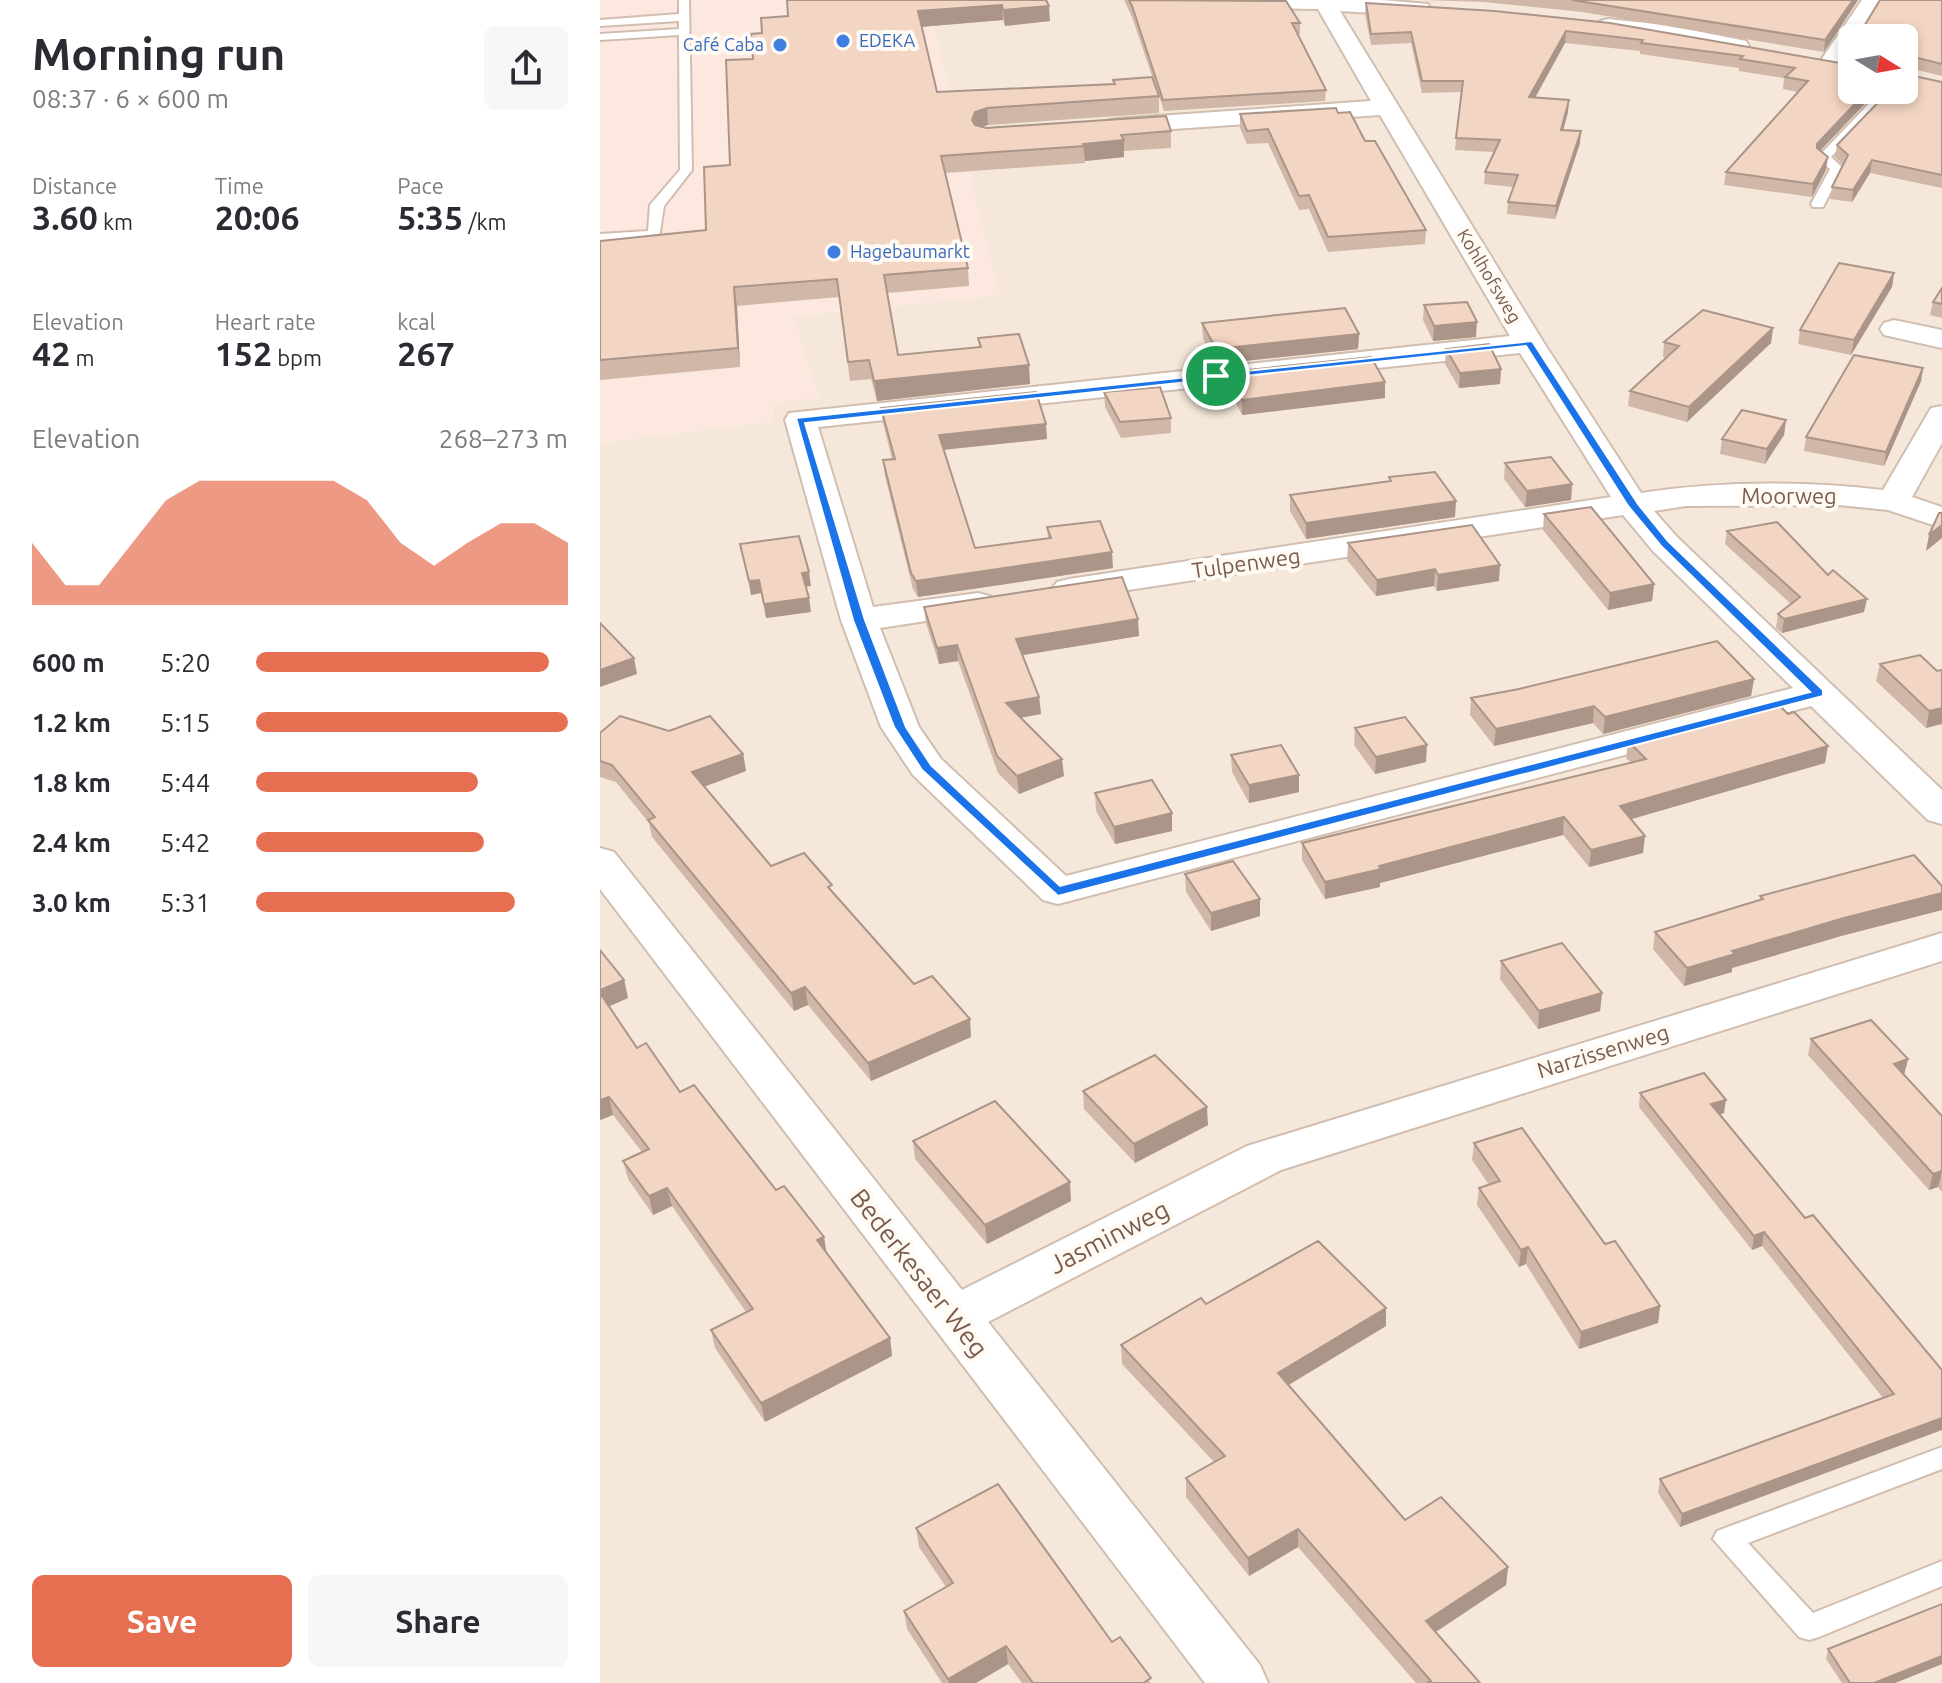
<!DOCTYPE html>
<meta charset="utf-8">
<style>
:root{--surface:#fff;--page:#f7f7f7;--text:#2b2b33;--muted:#7c7c81;--accent:#e76f51}
body{margin:0;font-family:Ubuntu,sans-serif;background:var(--page);color:var(--text);height:100vh;display:flex;flex-direction:column;font-size:30px;white-space:nowrap}
*{box-sizing:border-box;margin:0}
p{font-size:26px;color:var(--muted)}
.icon{flex:none;width:44px;height:44px;fill:none;stroke:currentColor;stroke-width:2;stroke-linecap:round;stroke-linejoin:round}
.map{position:relative;flex:1;overflow:hidden}
.details{display:flex;flex-direction:column;background:var(--surface);width:600px}
.details>*{flex:none}
.needle{width:52px;rotate:101deg}
.tools{position:absolute;left:1238px;top:24px;display:grid;gap:16px}
.tools a{display:grid;place-items:center;width:80px;height:80px;border-radius:12px;background:var(--surface);box-shadow:0 4px 12px #0003;font-size:40px}
.pin{position:absolute;display:grid;place-items:center;width:68px;height:68px;color:#fff;margin:-34px;border:4px solid #fff;border-radius:50%;box-shadow:0 2px 8px #0007}
.round{display:grid;place-items:center;flex:none;width:84px;height:84px;border-radius:12px;background:var(--page)}
.overview{display:flex;align-items:center;justify-content:space-between;height:136px;padding:0 32px}
h1{font-size:44px;font-weight:600;line-height:60px}
.figures{display:grid;grid-template-columns:repeat(3,1fr);gap:12px;height:136px;padding:8px 32px}
.figures div{display:grid;align-content:center}
.figures b{font-size:34px;font-weight:600}
.figures small{font-size:22px;font-weight:400}
.figures p{font-size:22px}
.chart{height:224px;padding:16px 32px}
.chart p{display:flex;justify-content:space-between}
.chart svg{width:100%;height:144px;margin-top:8px;fill:var(--accent);opacity:.7}
.primary-button{display:flex;gap:16px;margin-top:auto;padding:16px 32px}
.primary-button a{flex:1;height:92px;border-radius:12px;background:var(--accent);color:#fff;font-size:32px;font-weight:600;line-height:92px;text-align:center}
.primary-button a+a{background:var(--page);color:var(--text)}
ul{padding:0 32px;list-style:none;font-size:26px}
li{display:grid;grid-template-columns:128px 96px 1fr;align-items:center;height:60px}
li i{height:20px;border-radius:10px;background:var(--accent)}
main{display:flex;flex:1;min-height:0}
.map>svg:first-child{display:block}
.residential{fill:#f5e8da;fill-rule:evenodd}
.commercial{fill:#fde8e0}
.lines{fill:none;stroke-linecap:round;stroke-linejoin:round}
.service-casing{stroke:#d1beb0;stroke-width:4}
.minor-casing{stroke:#d1beb0;stroke-width:4}
.service{fill:#fff;fill-rule:evenodd}
.minor{fill:#fff;fill-rule:evenodd}
.wall{fill:#d1b7a8}
.shaded-wall{fill:#aa9588}
.building{fill:#f3d5c3;stroke:#aa9588;stroke-width:2}
.route{fill:#1a73e8;stroke:#fff;stroke-width:2;fill-rule:evenodd}
.shop-dot{fill:#3f7fe0;stroke:#fffaf3;stroke-width:3}
.labels{text-anchor:middle;stroke-width:8;stroke-linejoin:round;paint-order:stroke}
.far-shop-label{font-size:18px;fill:#366cbe;stroke:#fffaf3;text-anchor:start}
.far-street-label{font-size:18px;fill:#7a5c4d;stroke:#fffaf3}
.street-label{font-size:22px;fill:#7a5c4d;stroke:#fffaf3}
.near-street-label{font-size:26px;fill:#7a5c4d;stroke:#fffaf3}
</style>
<main>
<section class="details">
<div class="overview"><div><h1>Morning run</h1><p>08:37 · 6 × 600 m</p></div><a class="round"><svg class="icon" aria-label="share" viewBox="0 0 24 24"><path d="M12 15V3M7 8l5-5 5 5M5 13v7h14v-7"/></svg></a></div>
<div class="figures">
<div><p>Distance</p><b>3.60<small> km</small></b></div>
<div><p>Time</p><b>20:06</b></div>
<div><p>Pace</p><b>5:35<small> /km</small></b></div>
</div>
<div class="figures">
<div><p>Elevation</p><b>42<small> m</small></b></div>
<div><p>Heart rate</p><b>152<small> bpm</small></b></div>
<div><p>kcal</p><b>267</b></div>
</div>
<div class="chart"><p><span>Elevation</span>268–273 m</p>
<svg viewBox="0 0 160 44" preserveAspectRatio="none"><path d="M0 44V25L10 38L20 38L30 25L40 12L50 6L60 6L70 6L80 6L90 6L100 12L110 25L120 32L130 25L140 19L150 19L160 25V44z"/></svg>
</div>
<ul>
<li><b>600 m</b>5:20<i style="width:94%"></i></li>
<li><b>1.2 km</b>5:15<i style="width:100%"></i></li>
<li><b>1.8 km</b>5:44<i style="width:71%"></i></li>
<li><b>2.4 km</b>5:42<i style="width:73%"></i></li>
<li><b>3.0 km</b>5:31<i style="width:83%"></i></li>
</ul>
<div class="primary-button"><a>Save</a><a>Share</a></div>
</section>
<div class="map">
<svg width="1342" height="1683" viewBox="0 0 1342 1683">
<rect width="100%" height="100%" fill="#fdf6ec"/>
<path class="residential" d="M327,0H1342V1683H0V443L174,421L173,403L218,397L193,316L399,295ZM1252,38H1304V90H1252Z"/>
<path class="commercial" d="M0,0H327L399,295L194,316L218,398L173,403L174,421L0,443Z"/>
<g class="lines">
<defs>
<g id="service">
<path d="M79,0H89L92,170L64,206L59,238L0,242V234L48,231L50,205L80,170L79,35L0,40V34L79,29V21L0,26V20L79,14Z"/>
<path d="M1282,90H1295L1231,157L1243,168L1223,207H1213L1211,204L1230,169L1217,158Z"/>
<path d="M1342,1447V1469L1148,1543L1213,1613L1342,1561V1586L1219,1637L1209,1640L1199,1637L1113,1539L1117,1531Z"/>
</g>
<g id="minor">
<path d="M591,0H782L828,4L831,9L828,14L820,16L740,11L944,343L1041,493C1120,481 1204,481 1283,490L1331,408L1342,406V443L1312,497L1342,507V528L1288,510L1239,505L1086,506L1054,511L1077,537L1342,790V824L1328,820L1211,706L458,904L443,900L313,775L281,727L241,620L185,420L189,413L910,336L780,115L515,133L506,131L503,126L506,121L515,119L771,101L718,9L602,7ZM920,353L1011,497L469,579L457,582L452,589L457,596L469,599L1023,515L1053,551L1193,688L466,876L341,759L319,727L280,628L378,613L390,610L395,603L390,596L378,593L273,607L218,427Z"/>
<path d="M1262,0H1280L1282,3L1259,38H1252V49L1239,68H1223L1219,63Z"/>
<path d="M1008,19L1066,25L1146,41L1149,46L1146,51L1138,53L1066,39L1000,31L997,26L1000,21Z"/>
<path d="M1294,320L1342,330V348L1284,335L1280,329L1284,323Z"/>
<path d="M0,848L14,852L362,1290L647,1146L1342,933V961L681,1170L388,1322L660,1665L668,1683H605L0,889Z"/>
</g>
</defs>
<use href="#service" class="service-casing"/>
<use href="#minor" class="minor-casing"/>
<use href="#service" class="service"/>
<use href="#minor" class="minor"/>
</g>
<g class="wall">
<path d="M446,0L450,21L405,26L403,20L321,27L337,92L513,84V80L559,96V113L388,125L382,127L386,128L571,131V148L524,151V157L485,161V163L345,173L368,268L369,286L287,293L298,355L379,348L378,338L430,384L277,401L271,379L250,381L239,297L137,306L140,367L0,380V241L106,230L130,165L153,59L151,34Z"/>
<path d="M524,0H624L700,23V34H697L726,90L725,101L564,111L532,17Z"/>
<path d="M823,0H1258L1224,52L982,12L884,2Z"/>
<path d="M1342,0V76L1305,67L1263,28Z"/>
<path d="M766,3L1252,65V90H1278L1220,151L1226,170L1212,197L1124,185L1126,172L1198,92L1183,89L1184,78L1139,71V68L1040,54V51L965,43L935,97L968,112L963,130L980,143L955,219L907,214L908,202L913,187L884,184L885,172L894,152L855,150L861,92L822,93L811,43L771,45L765,14Z"/>
<path d="M1342,82V188L1270,173L1252,202L1230,199L1232,187L1243,165L1235,157L1237,145Z"/>
<path d="M738,113L765,141L826,230L825,244L728,252L709,209L699,210L668,143L647,144L640,128V114Z"/>
<path d="M1294,273L1292,287L1251,355L1198,344L1200,330Z"/>
<path d="M1342,288V318L1330,315L1333,302Z"/>
<path d="M824,305L876,337L833,341L823,320Z"/>
<path d="M602,323L759,334L758,349L616,364L603,338Z"/>
<path d="M1173,328L1171,343L1087,422L1028,406L1030,391L1066,358L1063,357L1064,342Z"/>
<path d="M846,349L901,369L900,384L859,388L845,364Z"/>
<path d="M1323,368L1321,381L1284,466L1204,451L1206,437Z"/>
<path d="M628,372L785,398L642,415L628,387Z"/>
<path d="M504,392L571,418V433L521,438L505,407Z"/>
<path d="M281,408L447,439L343,450L375,548L448,538L447,527L513,568L318,597L313,589L285,476L283,460L292,459L283,423Z"/>
<path d="M1186,420L1184,435L1165,464L1120,454L1122,439Z"/>
<path d="M905,463L972,484L971,500L925,507L904,479Z"/>
<path d="M789,477L855,517L706,539L690,511V495L789,481Z"/>
<path d="M944,514L1054,584L1052,601L1008,610L943,530Z"/>
<path d="M1127,531L1228,575L1264,612L1182,633L1176,628L1178,614L1191,604L1125,544Z"/>
<path d="M748,543L899,581L837,591L834,586L776,596L747,560Z"/>
<path d="M140,544L211,586H205L211,612L166,618L161,593L151,595Z"/>
<path d="M324,607L539,636L422,655L439,697L441,714L420,718L464,776L419,794L398,773L358,661L339,664L326,623Z"/>
<path d="M1280,664L1337,671L1326,728L1276,681Z"/>
<path d="M1154,679L1151,696L1003,734L993,723L894,746L870,715L871,698Z"/>
<path d="M755,728L826,762L775,774L754,745Z"/>
<path d="M0,733L143,754L146,771L104,787L171,866L233,892L314,984L371,1037L271,1081L208,1005L194,1011L52,837L49,823L16,782L0,777Z"/>
<path d="M1028,741L1225,763L1031,819L1043,853L989,867L963,835L780,883V887L725,899L702,860V843L1031,763L1026,758Z"/>
<path d="M631,755L699,775V792L649,803L632,772Z"/>
<path d="M495,793L572,813V831L515,844L496,811Z"/>
<path d="M585,874L660,916L611,931L586,892Z"/>
<path d="M1342,886V910L1241,936L1132,968V972L1084,986L1053,949L1055,932L1160,900V896Z"/>
<path d="M0,950L24,980L28,998L9,1006L37,1048L224,1237L226,1253L290,1338L292,1356L165,1422L115,1348L111,1330L146,1312L72,1206L53,1215L28,1179L23,1161L42,1152L13,1115L0,1120Z"/>
<path d="M901,961L1002,993L1000,1011L938,1029L900,979Z"/>
<path d="M1211,1039L1308,1059L1304,1075L1342,1116V1192L1338,1187L1329,1190L1208,1055Z"/>
<path d="M483,1091L608,1125L535,1163L484,1109Z"/>
<path d="M1040,1093L1124,1113L1119,1115L1205,1218L1342,1370L1080,1527L1058,1493L1060,1479L1283,1398L1162,1246L1152,1250L1039,1107Z"/>
<path d="M313,1141L471,1201L387,1244L315,1159Z"/>
<path d="M874,1143L1005,1244L1060,1306L1058,1323L979,1349L926,1264L919,1267L877,1205L879,1188L889,1185L872,1160Z"/>
<path d="M606,1304L786,1326L689,1385L805,1520L908,1567L906,1585L836,1632L880,1683H816L698,1547L649,1576L586,1497V1478L614,1462L522,1364L521,1345Z"/>
<path d="M316,1528L512,1642L551,1683H422L408,1664L376,1683H342L307,1629L304,1611L346,1587L319,1547Z"/>
<path d="M1228,1649L1342,1664L1295,1683H1242L1226,1659Z"/>
</g>
<g class="shaded-wall">
<path d="M1253,0H1258L1224,52L1225,40Z"/>
<path d="M402,5L403,20L319,27L318,11Z"/>
<path d="M449,6L450,21L405,26L403,10Z"/>
<path d="M966,31L965,43L929,109V97Z"/>
<path d="M1268,90H1278L1215,156L1217,144Z"/>
<path d="M969,100L968,112L960,142L961,130Z"/>
<path d="M387,108L388,125L376,128L372,120L375,112Z"/>
<path d="M981,131L980,143L955,219L956,206Z"/>
<path d="M524,140V157L485,161L483,144Z"/>
<path d="M1228,157L1226,170L1212,197L1213,184Z"/>
<path d="M1272,160L1270,173L1252,202L1253,190Z"/>
<path d="M1294,273L1292,287L1251,355L1254,340Z"/>
<path d="M134,287L137,306L140,367L138,348Z"/>
<path d="M877,322L876,337L833,341L834,326Z"/>
<path d="M1173,328L1171,343L1087,422L1089,407Z"/>
<path d="M759,334L758,349L616,364V349Z"/>
<path d="M429,365L430,384L277,401L274,381Z"/>
<path d="M1323,368L1321,381L1284,466L1286,452Z"/>
<path d="M901,369L900,384L859,388L860,373Z"/>
<path d="M785,382V398L642,415V400Z"/>
<path d="M1186,420L1184,435L1165,464L1167,449Z"/>
<path d="M446,424L447,439L340,450L339,435Z"/>
<path d="M972,484L971,500L925,507L927,491Z"/>
<path d="M856,501L855,517L706,539V523Z"/>
<path d="M1342,525V538L1326,551L1329,535Z"/>
<path d="M512,552L513,568L318,597L316,581Z"/>
<path d="M900,565L899,581L837,591L838,575Z"/>
<path d="M835,569L834,586L776,596L777,580Z"/>
<path d="M209,572L211,586L204,587L202,573Z"/>
<path d="M159,580L161,593L151,595L149,581Z"/>
<path d="M1054,584L1052,601L1008,610L1010,593Z"/>
<path d="M209,598L211,612L166,618L164,604Z"/>
<path d="M1267,599L1264,612L1182,633L1184,619Z"/>
<path d="M538,619L539,636L417,656L416,639Z"/>
<path d="M357,645L358,661L339,664L337,648Z"/>
<path d="M34,658L37,674L0,687V670Z"/>
<path d="M1154,679L1151,696L1003,734L1005,717Z"/>
<path d="M439,697L441,714L407,720L406,703Z"/>
<path d="M994,706L993,723L894,746L896,729Z"/>
<path d="M1342,708V724L1326,728L1329,711Z"/>
<path d="M827,745L826,762L775,774L776,757Z"/>
<path d="M1228,746L1225,763L1018,823L1020,806Z"/>
<path d="M143,754L146,771L95,790L92,772Z"/>
<path d="M462,759L464,776L419,794L417,776Z"/>
<path d="M699,775V792L649,803V785Z"/>
<path d="M572,813V831L515,844L514,827Z"/>
<path d="M964,817L963,835L780,883V887L725,899V882L779,866Z"/>
<path d="M1045,836L1043,853L989,867L991,850Z"/>
<path d="M1342,893V910L1241,936L1132,968V972L1084,986L1087,968L1132,951L1244,918Z"/>
<path d="M660,899V916L611,931V913Z"/>
<path d="M24,980L28,998L3,1009L0,990Z"/>
<path d="M205,987L208,1005L194,1011L191,993Z"/>
<path d="M1002,993L1000,1011L938,1029L939,1011Z"/>
<path d="M370,1019L371,1037L271,1081L268,1063Z"/>
<path d="M1308,1059L1304,1075L1294,1064Z"/>
<path d="M9,1097L13,1115L0,1120V1100Z"/>
<path d="M1126,1100L1124,1113L1109,1118L1111,1104Z"/>
<path d="M607,1107L608,1125L535,1163L534,1144Z"/>
<path d="M1342,1171L1338,1187L1329,1190L1333,1174Z"/>
<path d="M470,1182L471,1201L387,1244L385,1225Z"/>
<path d="M67,1188L72,1206L53,1215L49,1196Z"/>
<path d="M1164,1232L1162,1246L1152,1250L1154,1236Z"/>
<path d="M224,1237L227,1256L217,1240Z"/>
<path d="M928,1247L926,1264L919,1267L921,1250Z"/>
<path d="M1060,1306L1058,1323L979,1349L981,1332Z"/>
<path d="M786,1308V1326L678,1391V1373Z"/>
<path d="M290,1338L292,1356L165,1422L161,1403Z"/>
<path d="M1342,1418V1430L1080,1527L1082,1514Z"/>
<path d="M698,1529V1547L649,1576L648,1558Z"/>
<path d="M908,1567L906,1585L825,1639L826,1621Z"/>
<path d="M406,1646L408,1664L376,1683H349L348,1679Z"/>
<path d="M1342,1656V1664L1295,1683H1274Z"/>
</g>
<g class="building">
<path d="M187,0H446L449,6L403,10L402,5L318,11L337,92L515,84L513,80L552,77L559,96L387,108L375,112L372,120L375,125L386,128L566,116L571,131L521,135L524,140L483,144L484,146L341,156L368,268L284,275L298,355L381,347L378,338L419,334L429,365L274,381L269,360L248,362L237,279L134,287L138,348L0,360V241L106,230L104,167L130,165L126,60L153,59L151,34L162,33L161,18L188,16Z"/>
<path d="M529,0L686,1L700,23H692L726,90L563,100L532,6Z"/>
<path d="M972,0H1253L1225,40Z"/>
<path d="M1280,0H1342V64L1306,55L1304,57V38H1254L1257,30L1263,28Z"/>
<path d="M766,3L894,11L1010,23L1252,65V90H1268L1217,144V148L1228,157L1213,184L1126,172L1208,81L1185,77L1195,68L1140,59L1143,56L1041,43L1043,40L966,31L929,97L969,100L961,130L981,131L956,206L908,202L918,175L885,172L900,140L856,138L863,81H822L811,32L771,34Z"/>
<path d="M1304,74L1342,82V175L1272,160L1253,190L1232,187L1248,155L1237,145L1290,90H1304Z"/>
<path d="M736,108L738,113L750,112L765,141H775L826,230L728,237L709,195L699,196L668,129L647,131L640,114Z"/>
<path d="M1239,263L1294,273L1254,340L1200,330Z"/>
<path d="M1342,288V304L1333,302Z"/>
<path d="M867,302L877,322L834,326L824,305Z"/>
<path d="M745,308L759,334L616,349L602,323Z"/>
<path d="M1103,310L1173,328L1089,407L1030,391L1079,346L1064,342Z"/>
<path d="M889,344L901,369L860,373L846,349Z"/>
<path d="M1254,355L1323,368L1286,452L1206,437Z"/>
<path d="M771,357L785,382L642,400L628,372Z"/>
<path d="M560,387L571,418L520,422L504,392Z"/>
<path d="M436,392L446,424L339,435L375,548L451,538L447,527L500,521L512,552L316,581L311,573L283,460L295,459L281,408Z"/>
<path d="M1142,410L1186,420L1167,449L1122,439Z"/>
<path d="M951,457L972,484L927,491L905,463Z"/>
<path d="M835,472L856,501L706,523L690,495L791,481L789,477Z"/>
<path d="M991,507L1054,584L1010,593L944,514Z"/>
<path d="M1339,513H1342V525L1329,535Z"/>
<path d="M1177,522L1228,575L1233,570L1267,599L1184,619L1178,614L1200,597L1127,531Z"/>
<path d="M872,525L900,565L838,575L835,569L777,580L748,543Z"/>
<path d="M199,536L209,572L202,573L209,598L164,604L159,580L149,581L140,544Z"/>
<path d="M522,577L538,619L416,639L439,697L406,703L462,759L417,776L397,756L357,645L337,648L324,607Z"/>
<path d="M0,623L34,658L0,670Z"/>
<path d="M1117,641L1154,679L1005,717L994,706L896,729L871,698L919,689Z"/>
<path d="M1320,655L1337,671L1342,670V708L1329,711L1280,664Z"/>
<path d="M1176,702L1188,714L1194,712L1228,746L1020,806L1045,836L991,850L964,817L779,866L781,869L725,882L702,843L1046,759L1028,741Z"/>
<path d="M20,716L69,731L110,716L143,754L92,772L171,866L204,853L232,885L228,887L314,984L332,976L370,1019L268,1063L205,987L191,993L48,820L55,817L12,765L0,761V733Z"/>
<path d="M805,717L827,745L776,757L755,728Z"/>
<path d="M681,745L699,775L649,785L631,755Z"/>
<path d="M552,780L572,813L514,827L495,793Z"/>
<path d="M1314,855L1342,886V893L1244,918L1132,951L1135,954L1087,968L1055,932L1163,899L1160,896Z"/>
<path d="M633,861L660,899L611,913L585,874Z"/>
<path d="M962,943L1002,993L939,1011L901,961Z"/>
<path d="M0,950L24,980L0,990Z"/>
<path d="M0,993L37,1048L46,1043L80,1092L94,1085L176,1190L184,1186L224,1237L217,1240L290,1338L161,1403L111,1330L153,1309L67,1188L49,1196L23,1161L49,1149L9,1097L0,1100Z"/>
<path d="M1271,1020L1308,1059L1294,1064L1342,1116V1171L1333,1174L1211,1039Z"/>
<path d="M555,1055L607,1107L534,1144L483,1091Z"/>
<path d="M1104,1073L1126,1100L1111,1104L1205,1218L1213,1215L1342,1370V1418L1082,1514L1060,1479L1294,1394L1164,1232L1154,1236L1040,1093Z"/>
<path d="M395,1101L470,1182L385,1225L313,1141Z"/>
<path d="M922,1128L1005,1244L1015,1241L1060,1306L981,1332L928,1247L921,1250L879,1188L900,1181L874,1143Z"/>
<path d="M718,1241L786,1308L678,1373L805,1520L841,1497L908,1567L826,1621L880,1683H827L831,1681L698,1529L648,1558L586,1478L625,1456L521,1345L601,1298L606,1304Z"/>
<path d="M398,1484L512,1642L520,1637L551,1678L543,1683H433L406,1646L348,1679L304,1611L353,1583L316,1528Z"/>
<path d="M1342,1604V1656L1274,1683H1250L1228,1649Z"/>
</g>
<path class="route" d="M932,341L1038,504L1068,541L1223,690V696L458,896L322,770L294,727L253,620L196,418ZM926,346L1028,506L1061,546L1210,692L460,886L331,765L306,727L265,620L205,423Z"/>
<g class="shop-dot">
<circle cx="243" cy="41" r="8"/>
<circle cx="180" cy="45" r="8"/>
<circle cx="234" cy="252" r="8"/>
</g>
<g class="labels">
<g class="far-shop-label">
<text x="259" y="47">EDEKA</text>
<text x="164" y="51" text-anchor="end">Café Caba</text>
<text x="250" y="258">Hagebaumarkt</text>
</g>
<g class="far-street-label">
<text transform="translate(889 276) rotate(59)" y="6">Kohlhofsweg</text>
</g>
<g class="street-label">
<text x="1189" y="504">Moorweg</text>
<text transform="translate(646 563) rotate(-8)" y="8">Tulpenweg</text>
<text transform="translate(1003 1051) rotate(-17)" y="8">Narzissenweg</text>
</g>
<g class="near-street-label">
<text transform="translate(509 1237) rotate(-27)" y="9">Jasminweg</text>
<text transform="translate(319 1273) rotate(52)" y="9">Bederkesaer Weg</text>
</g>
</g>
</svg>
<div class="tools">
<a><svg class="needle" viewBox="-14 -14 28 28"><path d="M0-13l5 13h-10z" fill="#e53935"/><path d="M0 13l5-13h-10z" fill="#7c7c81"/></svg></a>
</div>
<div class="pin" style="left:616px;top:376px;background:#1e9e55"><svg class="icon" aria-label="arrive" viewBox="0 0 24 24"><path d="M6 21V4h12l-3 4 3 4H6"/></svg></div>
</div>
</main>
